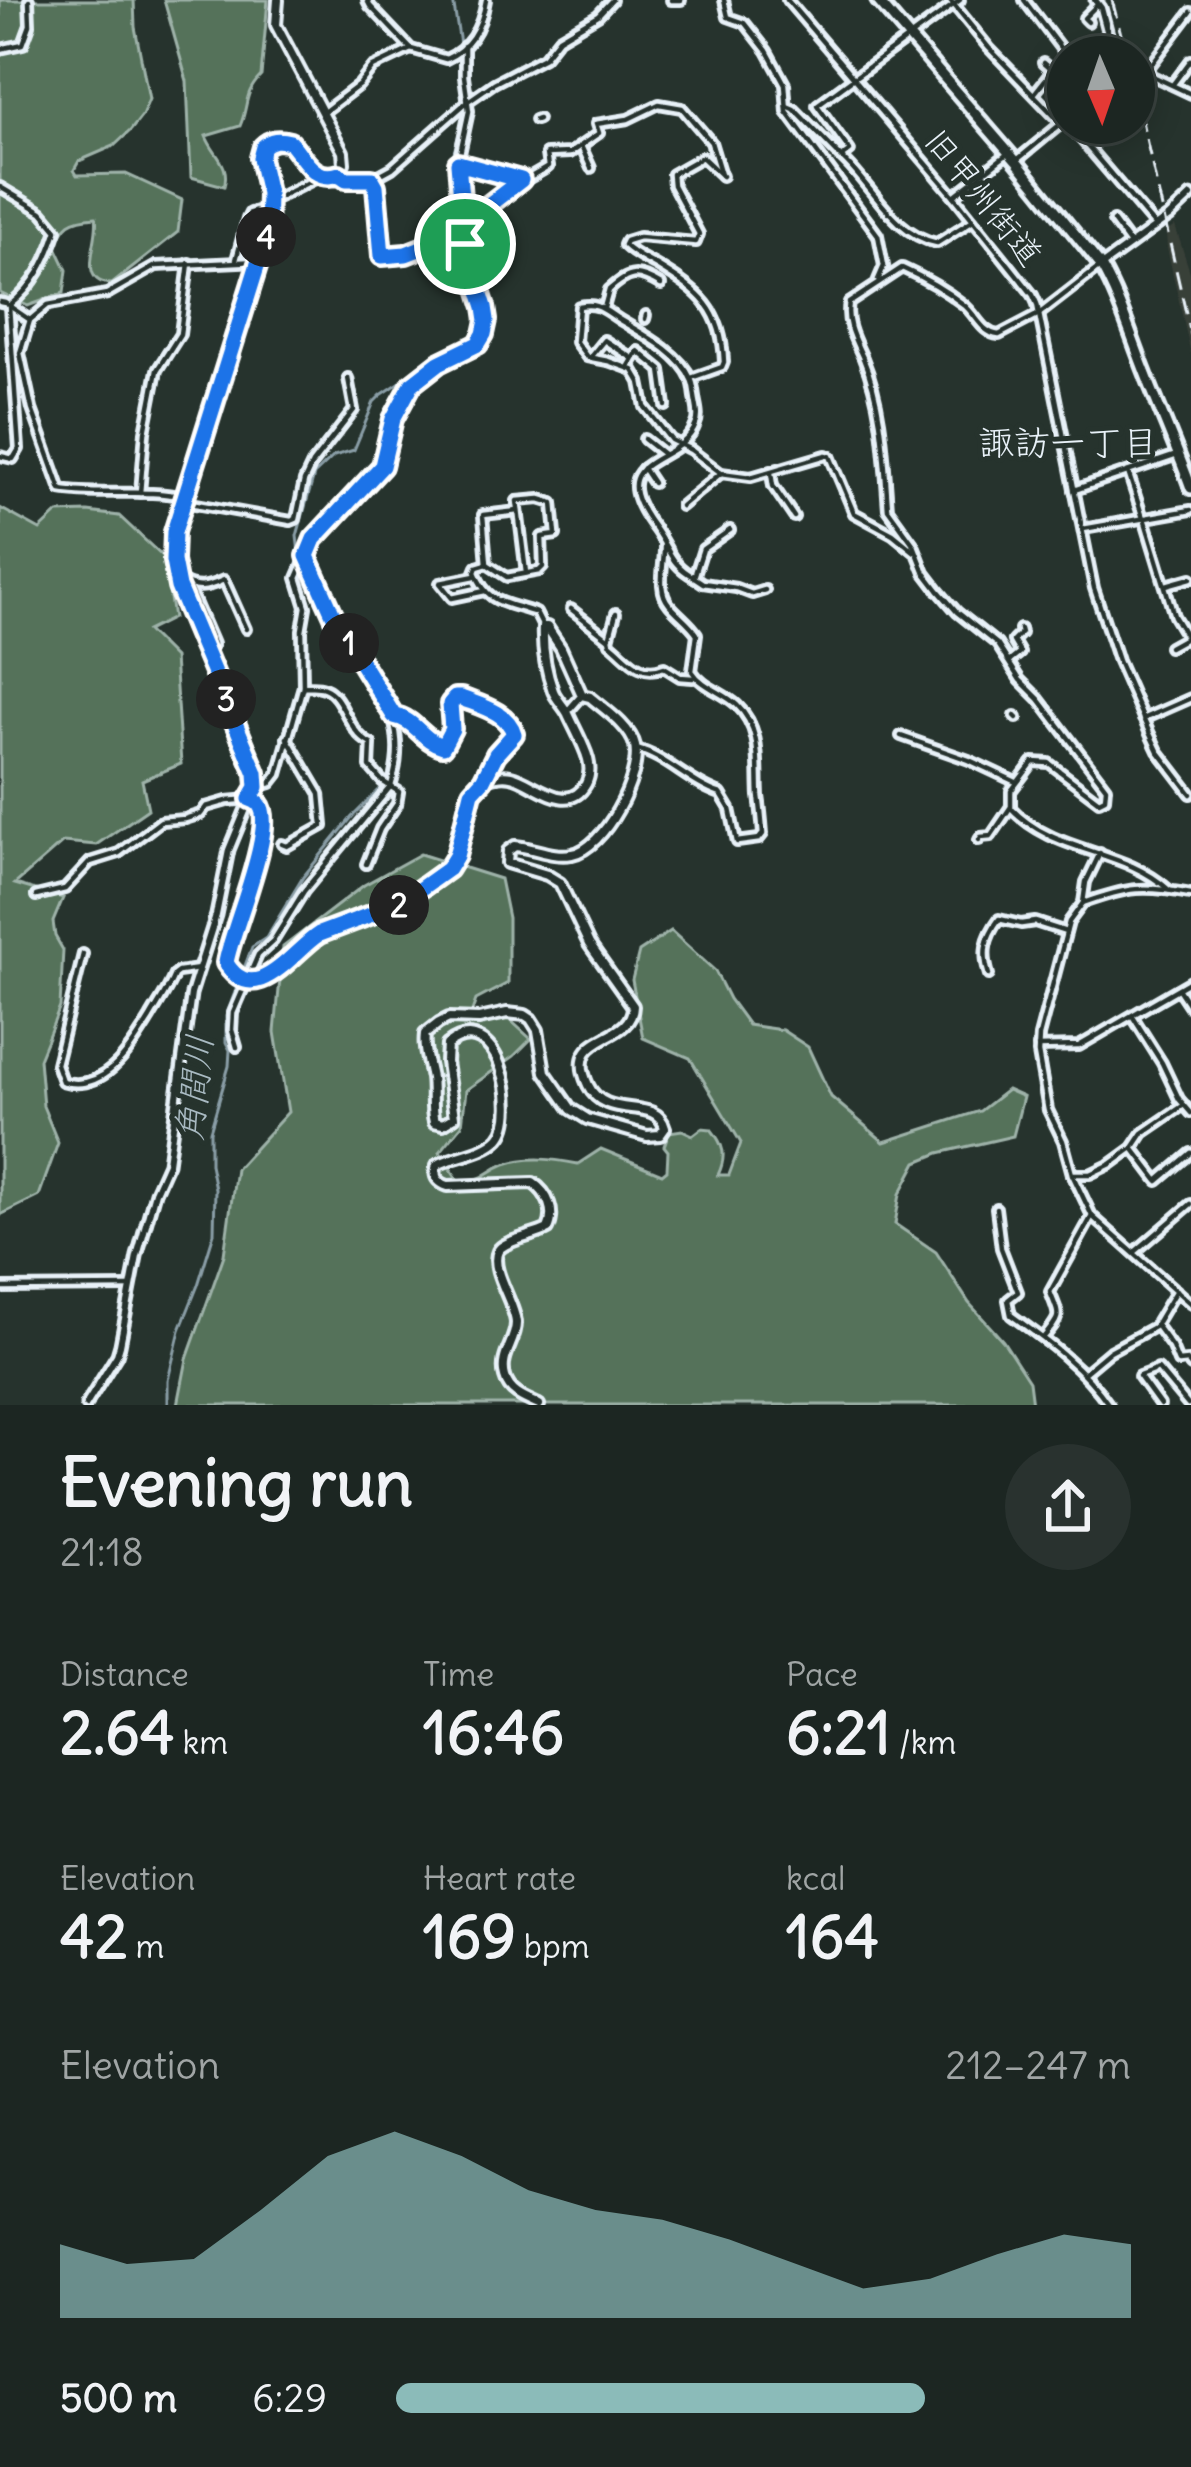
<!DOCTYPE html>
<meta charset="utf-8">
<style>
:root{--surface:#1c2622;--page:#29322f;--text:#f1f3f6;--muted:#a0a5a5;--line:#3a4340;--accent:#8bbbb9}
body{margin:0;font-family:Delius,"Klee One",sans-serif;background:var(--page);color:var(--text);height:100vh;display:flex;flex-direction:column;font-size:45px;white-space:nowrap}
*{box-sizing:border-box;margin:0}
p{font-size:39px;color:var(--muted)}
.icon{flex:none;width:66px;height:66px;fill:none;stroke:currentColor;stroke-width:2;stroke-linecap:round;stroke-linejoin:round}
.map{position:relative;height:1405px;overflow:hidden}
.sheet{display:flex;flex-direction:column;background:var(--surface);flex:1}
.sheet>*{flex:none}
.needle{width:78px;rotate:178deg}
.fabs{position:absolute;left:1047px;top:36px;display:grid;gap:24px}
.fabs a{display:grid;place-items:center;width:108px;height:108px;border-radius:50%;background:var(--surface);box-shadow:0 6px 30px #0003,0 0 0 3px var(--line);font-size:60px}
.pin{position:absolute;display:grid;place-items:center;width:102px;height:102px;color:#fff;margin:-51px;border:6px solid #fff;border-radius:50%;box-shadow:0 3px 12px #0007}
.km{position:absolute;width:60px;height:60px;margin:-30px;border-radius:50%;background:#222;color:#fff;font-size:33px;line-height:60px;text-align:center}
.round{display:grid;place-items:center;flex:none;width:126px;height:126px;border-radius:63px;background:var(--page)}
.head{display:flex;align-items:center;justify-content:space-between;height:204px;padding:0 60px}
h1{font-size:66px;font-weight:800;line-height:90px}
.figures{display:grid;grid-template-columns:repeat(3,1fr);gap:18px;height:204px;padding:12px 60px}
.figures div{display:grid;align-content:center}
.figures b{font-size:60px;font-weight:800}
.figures small{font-size:33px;font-weight:400}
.figures p{font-size:33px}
.chart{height:336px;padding:24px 60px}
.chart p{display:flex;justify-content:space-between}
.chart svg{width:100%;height:216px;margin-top:12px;fill:var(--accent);opacity:.7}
ul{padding:0 60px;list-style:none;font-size:39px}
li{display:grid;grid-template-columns:192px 144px 1fr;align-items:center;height:90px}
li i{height:30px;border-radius:15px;background:var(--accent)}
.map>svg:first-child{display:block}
.built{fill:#393f38}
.green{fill:#54725a;stroke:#9eb2a9;stroke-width:3}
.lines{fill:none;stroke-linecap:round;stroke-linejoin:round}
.stream{stroke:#8a9ea7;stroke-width:3}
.minor-casing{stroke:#e8f1f8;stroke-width:14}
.tertiary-casing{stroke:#e8f1f8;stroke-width:15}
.primary-casing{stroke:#e8f1f8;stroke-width:16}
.trunk-casing{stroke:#e8f1f8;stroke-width:18}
.minor{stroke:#26332d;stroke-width:4.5}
.tertiary{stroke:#26332d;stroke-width:6}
.primary{stroke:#26332d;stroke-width:8}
.trunk{stroke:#26332d;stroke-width:9}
.rail{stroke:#e8f1f8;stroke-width:3;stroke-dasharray:18 9;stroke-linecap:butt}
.route-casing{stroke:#fff;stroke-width:24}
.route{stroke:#1a73e8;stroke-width:15}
.labels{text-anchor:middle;stroke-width:10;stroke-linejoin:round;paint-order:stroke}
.street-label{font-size:33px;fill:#e8f1f8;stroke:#26332d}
.neighbourhood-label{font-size:36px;fill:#e8f1f8;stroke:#26332d}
.water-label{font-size:36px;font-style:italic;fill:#a9bac2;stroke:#26332d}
</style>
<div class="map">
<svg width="1191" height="1405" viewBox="0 0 1191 1405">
<rect width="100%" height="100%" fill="#26332d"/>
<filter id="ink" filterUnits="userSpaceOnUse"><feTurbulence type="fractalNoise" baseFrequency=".00833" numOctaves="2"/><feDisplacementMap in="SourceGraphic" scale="24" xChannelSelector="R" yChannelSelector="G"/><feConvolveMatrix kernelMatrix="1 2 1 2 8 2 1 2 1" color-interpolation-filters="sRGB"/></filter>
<g filter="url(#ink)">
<path class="built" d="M1175,226L1191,275V354L1167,248L1166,232Z"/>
<g class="green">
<path d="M0,0H134L135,27L149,99L142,116L131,130L114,146L79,161L74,170L77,175L126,174L182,200L178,232L112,284C74,282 101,240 96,217C71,219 64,223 56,247L67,270L64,293L28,306L0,293Z"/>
<path d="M164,0H268L261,76C243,94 249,105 240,126L206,136C213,155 231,164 224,186L191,177L187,81Z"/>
<path d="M0,508L40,530L58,513L88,512L119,516L164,558L173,618L147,631L174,658L181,764L142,780L148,809L96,845L63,842L15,884L63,898L53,922L55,936L63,950L60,1007L39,1059L43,1106L58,1143L39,1196L0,1215Z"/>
<path d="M420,854L500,879L508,918V983L476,1000L468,1022L509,1019L531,1039L514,1056L466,1090L462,1125L440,1152L458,1180C488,1181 482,1173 505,1164C529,1156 554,1159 578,1164L601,1149L662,1174L667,1170L668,1151L664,1146L669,1132L682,1130L693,1135L702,1128L711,1129C724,1145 727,1156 718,1175H729L741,1143L690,1058L643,1038L632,980L639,952L671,931L715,971L729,999L748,1025L782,1030L808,1047L831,1097L884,1142L980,1111L1007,1090L1023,1097L1013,1136L939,1153L917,1162L900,1194L895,1224L936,1252L969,1303L1003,1341L1029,1381L1032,1405H178L187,1359L224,1255L236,1169L288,1112L275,1032L283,947L364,885Z"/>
</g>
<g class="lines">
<path class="stream" d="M168,1405V1380L180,1330L198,1285L214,1233L215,1189L210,1164V1131L229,1066L230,1050L226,1042V1016L252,947L266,938L303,877L352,817L388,781L392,767L394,738L389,714L352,654L330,628L323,603L299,553L297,536L314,475L334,456L354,450L374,402L381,395L434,360L472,340L481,320L478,303L463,260L456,214L452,160L463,119L460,44L453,0"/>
<defs>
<g id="minor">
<path d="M367,0L370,6L411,49L446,59C471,48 482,26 486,0"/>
<path d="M671,0H681"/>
<path d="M724,0L728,17L745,23L767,51L785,84L787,112L878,235L884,266L878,280"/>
<path d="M787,0L954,196L1033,295L1037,304L1094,588L1118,661L1150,734L1158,751L1191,794"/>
<path d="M950,0L989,48L1062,124"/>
<path d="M1024,0L1068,58"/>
<path d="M1088,22L1084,18L1098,4"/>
<path d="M0,49L23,44L30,25L29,0"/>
<path d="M1144,72L1191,94"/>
<path d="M1134,75L1147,70L1191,12"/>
<path d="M1173,84L1191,60"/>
<path d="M1034,94L1052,71L1043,63"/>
<path d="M787,106L794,109C812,127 830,146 847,163C874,190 896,235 937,243L973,220"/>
<path d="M325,111L359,85L373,67L411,49"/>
<path d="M535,120L538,119"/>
<path d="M1065,120L1155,226"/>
<path d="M581,146L591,168"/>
<path d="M842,157L850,151L817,105L960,0"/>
<path d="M1017,160L1068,118"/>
<path d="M458,163L521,180"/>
<path d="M339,174L346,179H372L392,168L468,101L494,83L544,57L559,38L598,15L612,0"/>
<path d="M372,179L376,186L383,255L407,254L425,246L443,249L465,244"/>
<path d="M0,187L42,212L57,230C47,261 35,285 9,306L19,449L13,459L0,456"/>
<path d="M269,193L277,198L321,176"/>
<path d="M954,196L1006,155"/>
<path d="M1113,221L1130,244"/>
<path d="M463,230C472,223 477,215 485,207C505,190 527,180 548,167L546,154L570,153L599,133L596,124L628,119L659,104L682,108L711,142L721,175"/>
<path d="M236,260L247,219L250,213L264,209"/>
<path d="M259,261L156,266L107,294L48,305L30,320L20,353L32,409L61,490C102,497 144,488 185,497L190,503L291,521L296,519L304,481L312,464L354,410L348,378"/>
<path d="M1101,266L1039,314L999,335C981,333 977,315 963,304C945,290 922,277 902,268L849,303C845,323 855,340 863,358C883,406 884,457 888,509L914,545L925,573L938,590L957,612L997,644L1020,680L1039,699L1106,787L1105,798L1099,801L1049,763L1033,762L1011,791V808C1055,855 1122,847 1169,890"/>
<path d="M0,302L5,303L30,320"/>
<path d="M604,308L609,290C630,271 637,271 661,285"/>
<path d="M645,319L646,315"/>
<path d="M591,356L604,340L632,358"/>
<path d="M629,366L638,351L661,370L666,406"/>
<path d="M691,378L722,367L724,362C722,309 700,292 657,266C645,259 634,255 624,245L626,241L639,237L696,242L699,234L673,185L672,174L702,157L722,176"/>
<path d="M644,439L663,454"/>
<path d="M643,468L653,483"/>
<path d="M1128,472L1143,518"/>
<path d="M771,473L773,486L794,517"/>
<path d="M1074,490L1177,455"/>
<path d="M140,493L145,432L157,370L180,334L189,263"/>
<path d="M681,506L721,473"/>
<path d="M1144,518L1174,616L1191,644"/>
<path d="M1083,529L1191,510"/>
<path d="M730,530L703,549L694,577C670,564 670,550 655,529C597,453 681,468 696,424C700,416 696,405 695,397C694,391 694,384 691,379C680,353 643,334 620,320C604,310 599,302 579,306L576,342L587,357L608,361L633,370L640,382L645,407L671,440L691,450L721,473L751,477L826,455L830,456L854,513L893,534L915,552"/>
<path d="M487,564L483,515L518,511"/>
<path d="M526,573L517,501L540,499L553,503L556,535L542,537L543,567L539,571L507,577L487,564L477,567L475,572C488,606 507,602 536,613L543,627"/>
<path d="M475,576L440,583L452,598L485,591"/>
<path d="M694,577L703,583L736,588L752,594L765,590"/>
<path d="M179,580C197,590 205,588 224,580L246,629"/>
<path d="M1166,585L1191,578"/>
<path d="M189,588L213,644"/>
<path d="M571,609L609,639L610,643C629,658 639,677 664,667L680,677L693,678"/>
<path d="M609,639L616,613"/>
<path d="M1169,647L1187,637"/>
<path d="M1010,661L1020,653L1013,641L1021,633L1020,629"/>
<path d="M303,686C310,687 317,685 324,688C345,696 345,730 371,744L370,767L382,781L399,792L397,804L380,829L366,864"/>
<path d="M396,716C415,719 421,740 443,746C458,730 445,716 453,700C474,699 507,713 514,734L496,754L483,780"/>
<path d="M1015,716L1017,718"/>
<path d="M1143,719L1191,698"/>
<path d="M901,736L969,760L1016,782"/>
<path d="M636,749C667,757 690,784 721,794L730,809L737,842L759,839L763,834C762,821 761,809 759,796C757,764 763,730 737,705C723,692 702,687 692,671L697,634C689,622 678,615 669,604C656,589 665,564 664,545"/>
<path d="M257,787L271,783L278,774L303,686L302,630L306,607L297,578L314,539L382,466L393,419L412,384L439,363L478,344L484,334L487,319L485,307L465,244L459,194L458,163L469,111L464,76V46"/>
<path d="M979,840L981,837L991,836L1010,808"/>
<path d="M282,844L287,846L323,826L320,794L287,738"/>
<path d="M1191,894C1143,885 1128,887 1083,903L1069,922L1039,1036L1038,1053L1048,1110L1063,1141L1072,1174L1092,1216L1191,1304"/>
<path d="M36,896L65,889L90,862L119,853L161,821L185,819L201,814L206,807L227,801L250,799"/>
<path d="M1083,903L1086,882L1100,853"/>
<path d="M83,954L56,1064L62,1081C105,1094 131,1048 150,1018C158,1004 168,990 174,975L178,972L199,969"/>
<path d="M989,975C982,953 985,938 999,919L1021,924L1035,922L1066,932"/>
<path d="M1179,990L1191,1008"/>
<path d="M1133,1017L1162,1063L1179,1099L1191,1113"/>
<path d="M237,1047L232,1030L233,1013L258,955L273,941L304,891L391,786C414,714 369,682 338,624C326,602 317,579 307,556"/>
<path d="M1038,1047L1079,1046L1191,981"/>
<path d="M1133,1148L1158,1181L1191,1153"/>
<path d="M1072,1174H1090L1111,1164L1133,1148L1143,1133L1184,1105"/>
<path d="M996,1208L1001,1248L1018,1292L1008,1300L1011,1315C1047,1341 1084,1368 1109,1405"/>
<path d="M1136,1251L1191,1204"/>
<path d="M0,1288L131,1287"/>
<path d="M1156,1325L1172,1347L1178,1362L1187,1361L1191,1366"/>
<path d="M1043,1338C1062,1315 1060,1318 1050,1292L1092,1216"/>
<path d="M1085,1372L1110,1351L1154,1327L1176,1290"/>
<path d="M1160,1405L1139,1376L1158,1369L1188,1405"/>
</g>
<g id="tertiary">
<path d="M1095,0L1101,8L1114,57"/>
<path d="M1101,266L1169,217L1191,196"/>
<path d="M568,711L582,695"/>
<path d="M86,1405L117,1355L120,1345L137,1256L155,1192L168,1163L191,994L216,915L229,850L250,799"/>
</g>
<path id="primary" d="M278,0L276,25L343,152L344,163L339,174L321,176L310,168L290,142L273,141L263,147L260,158L269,193L267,235L174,532L173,561L178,587L254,766L257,787L250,799C253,800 256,801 259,803C278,825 230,934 226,963L237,976L262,980C284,970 298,946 320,934C336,925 355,922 373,916C395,909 436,885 450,866C469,840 459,803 483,780C492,777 501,774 511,776C534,781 567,817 586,784C592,773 589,759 584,748C579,736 573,725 568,714C564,706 556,699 553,691C546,671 542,647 543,627H547L561,648L582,695L590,697C604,709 631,727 635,746C642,776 604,849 572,854C553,858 533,847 515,846L508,851L507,863L547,875L560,883L589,944L633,1006C632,1045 563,1031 588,1085C606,1123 656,1094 665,1128L660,1135L647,1136L587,1119L571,1109L545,1072L538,1030L531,1019L525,1015L507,1013L479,1019L449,1018L439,1023L425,1034C423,1050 428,1062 431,1078C433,1093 430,1107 434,1122L443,1124L454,1117L446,1062L447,1045C498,1005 522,1113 499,1138C484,1154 456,1155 437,1165C433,1176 437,1182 448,1186L533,1183C548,1193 556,1212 548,1229C536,1236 504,1240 498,1251C489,1269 515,1303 516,1323C516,1342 499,1356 505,1377C509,1393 525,1399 539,1405"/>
<path id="trunk" d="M877,0L1016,161L1101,266C1120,299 1131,337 1145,372C1160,411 1177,449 1191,488"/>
</defs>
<use href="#minor" class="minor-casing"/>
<use href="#tertiary" class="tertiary-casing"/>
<use href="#primary" class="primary-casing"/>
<use href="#trunk" class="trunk-casing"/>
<use href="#minor" class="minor"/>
<use href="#tertiary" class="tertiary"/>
<use href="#primary" class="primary"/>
<use href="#trunk" class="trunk"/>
<g class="rail">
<path d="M1112,0L1127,57"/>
<path d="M1134,86L1191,335"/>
</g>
</g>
</g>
<g class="lines" filter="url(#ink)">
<defs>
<path id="route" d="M465,244L485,307L487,320L484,334L478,344L439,363L412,384L393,419L382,466L314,539L307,556L337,623L394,716C415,719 422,741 443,746L452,729L450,704L455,698H461C481,706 508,712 514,734L496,754L483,780L472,792L456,856L448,869L399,904L319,934C292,951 255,1010 226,963C230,933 278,826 259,804C256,801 253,800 250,799L257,787L256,773L178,587L173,561L174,532L267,235L268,193L260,158L263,147C271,139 279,139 290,142C305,159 314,183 339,174L346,179H372L376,186L382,256L406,254L424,247L443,249L465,244L464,230L486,207L521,180L458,163L465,244"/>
</defs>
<use href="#route" class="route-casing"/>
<use href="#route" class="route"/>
</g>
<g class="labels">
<g class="street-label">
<text transform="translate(984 197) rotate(51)" y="12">旧甲州街道</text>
</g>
<g class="neighbourhood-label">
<text x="1068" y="455">諏訪一丁目</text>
</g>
<g class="water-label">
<text transform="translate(194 1088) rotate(-84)" y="13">角間川</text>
</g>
</g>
</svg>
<div class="fabs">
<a><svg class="needle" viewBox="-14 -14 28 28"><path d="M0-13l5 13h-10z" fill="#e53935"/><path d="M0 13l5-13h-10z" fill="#a0a5a5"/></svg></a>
</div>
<div class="pin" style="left:465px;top:244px;background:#1e9e55"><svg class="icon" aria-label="arrive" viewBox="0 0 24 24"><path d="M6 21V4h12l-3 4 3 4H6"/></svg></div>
<b class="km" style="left:349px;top:643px">1</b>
<b class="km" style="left:399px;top:905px">2</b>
<b class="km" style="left:226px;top:699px">3</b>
<b class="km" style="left:266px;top:237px">4</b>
</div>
<section class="sheet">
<div class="head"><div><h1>Evening run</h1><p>21:18</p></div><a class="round"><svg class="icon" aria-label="share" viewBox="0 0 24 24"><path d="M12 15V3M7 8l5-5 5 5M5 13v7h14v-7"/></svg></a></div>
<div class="figures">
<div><p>Distance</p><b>2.64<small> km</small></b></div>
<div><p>Time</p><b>16:46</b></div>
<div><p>Pace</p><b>6:21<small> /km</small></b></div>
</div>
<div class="figures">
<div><p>Elevation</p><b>42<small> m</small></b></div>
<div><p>Heart rate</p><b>169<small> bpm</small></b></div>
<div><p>kcal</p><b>164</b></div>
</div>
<div class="chart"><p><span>Elevation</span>212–247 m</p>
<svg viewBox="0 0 160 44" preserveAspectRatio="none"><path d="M0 44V29L10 33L20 32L30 22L40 11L50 6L60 11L70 18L80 22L90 24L100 28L110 33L120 38L130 36L140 31L150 27L160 29V44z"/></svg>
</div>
<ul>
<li><b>500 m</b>6:29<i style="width:72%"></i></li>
</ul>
</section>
